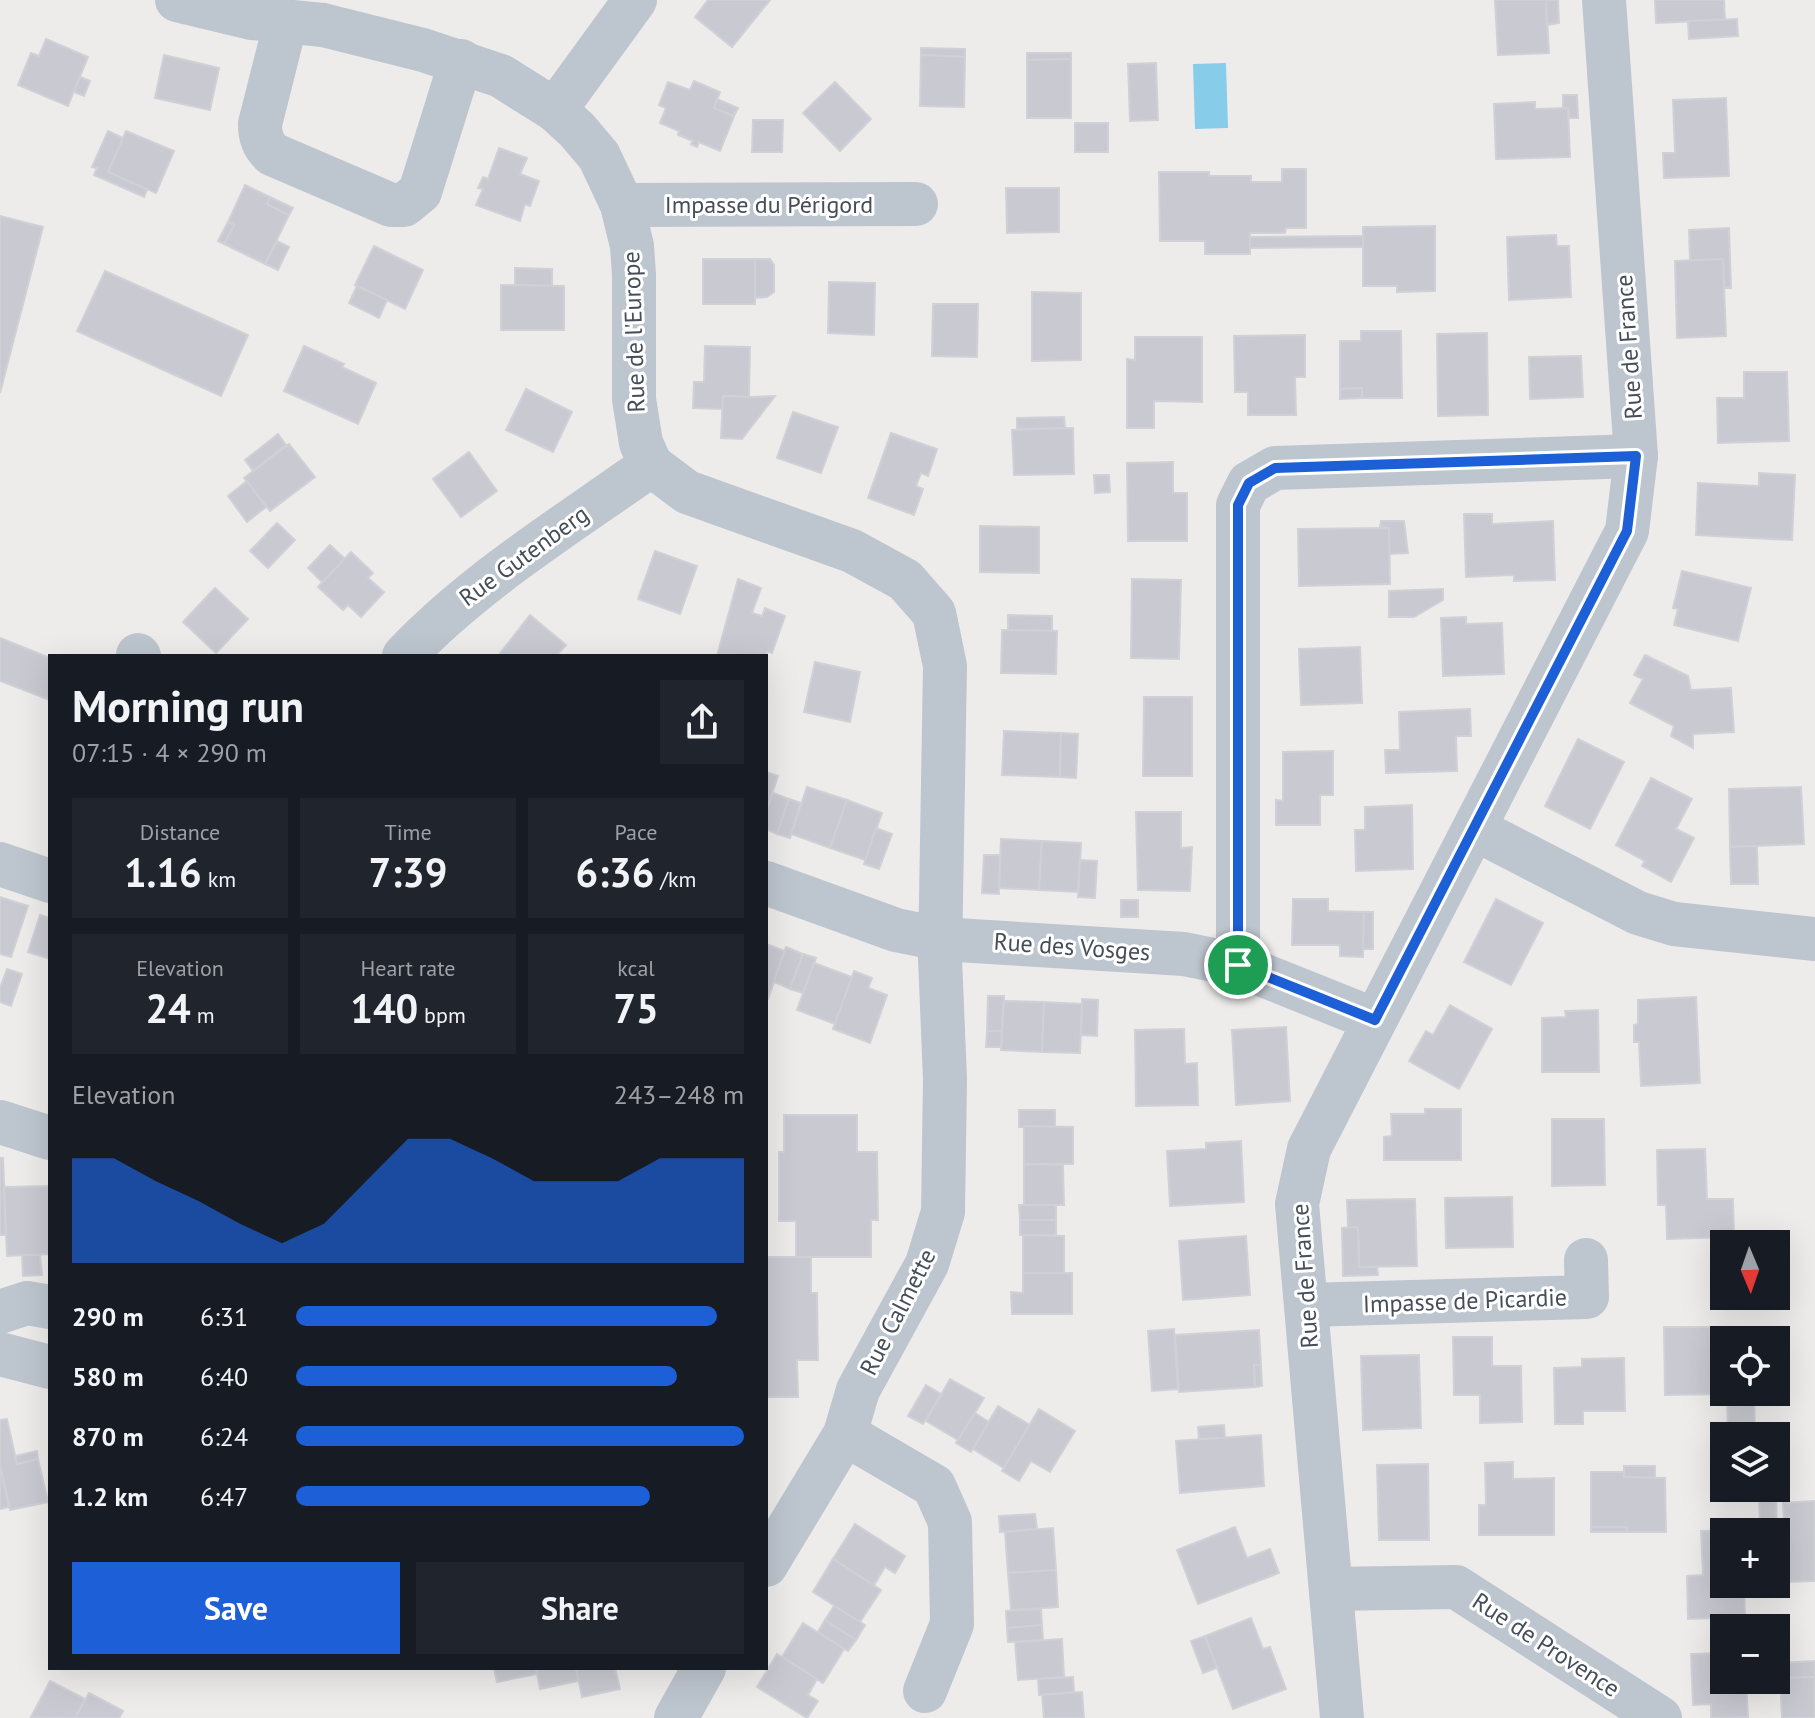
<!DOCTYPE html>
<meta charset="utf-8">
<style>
:root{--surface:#171b24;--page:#20242c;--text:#f1f3f6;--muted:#9ea1a6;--accent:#1d5fd7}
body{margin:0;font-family:"PT Sans",sans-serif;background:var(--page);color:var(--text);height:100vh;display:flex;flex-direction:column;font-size:30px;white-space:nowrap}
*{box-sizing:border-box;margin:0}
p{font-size:26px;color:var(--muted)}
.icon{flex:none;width:44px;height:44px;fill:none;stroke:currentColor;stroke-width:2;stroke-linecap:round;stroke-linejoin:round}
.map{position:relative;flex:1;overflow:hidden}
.side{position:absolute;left:48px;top:654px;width:720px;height:1016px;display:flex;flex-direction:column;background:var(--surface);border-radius:0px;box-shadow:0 8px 32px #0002}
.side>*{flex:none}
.needle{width:52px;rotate:178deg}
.tools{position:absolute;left:1710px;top:1230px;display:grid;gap:16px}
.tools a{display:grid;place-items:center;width:80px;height:80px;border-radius:0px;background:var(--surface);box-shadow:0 8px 32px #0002;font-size:40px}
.pin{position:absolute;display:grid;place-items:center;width:68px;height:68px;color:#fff;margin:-34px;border:4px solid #fff;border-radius:50%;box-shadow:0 2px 8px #0007}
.round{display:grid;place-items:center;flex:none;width:84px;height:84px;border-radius:0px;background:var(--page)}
.headline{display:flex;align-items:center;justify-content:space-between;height:136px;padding:0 24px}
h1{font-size:44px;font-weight:700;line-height:60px}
.metrics{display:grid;grid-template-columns:repeat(3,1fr);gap:12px;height:136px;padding:8px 24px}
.metrics div{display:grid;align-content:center;border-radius:0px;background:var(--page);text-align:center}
.metrics b{font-size:40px;font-weight:700}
.metrics small{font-size:22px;font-weight:400}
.metrics p{font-size:22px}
.chart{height:224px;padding:16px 24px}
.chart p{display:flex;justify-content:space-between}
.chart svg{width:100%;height:144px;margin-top:8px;fill:var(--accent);opacity:.7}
.cta{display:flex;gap:16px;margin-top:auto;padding:16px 24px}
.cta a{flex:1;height:92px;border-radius:0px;background:var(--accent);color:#fff;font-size:32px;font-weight:700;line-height:92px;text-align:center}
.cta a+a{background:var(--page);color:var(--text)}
ul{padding:0 24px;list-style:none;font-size:26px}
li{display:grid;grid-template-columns:128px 96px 1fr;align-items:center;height:60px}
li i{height:20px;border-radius:10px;background:var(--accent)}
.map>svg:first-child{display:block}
.water{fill:#87cce9}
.building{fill:#c9cad1;stroke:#d0d1d7;stroke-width:2}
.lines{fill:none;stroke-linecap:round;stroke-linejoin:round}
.minor{stroke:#bdc5ce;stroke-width:44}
.route-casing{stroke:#fff;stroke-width:16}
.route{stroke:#1d5fd7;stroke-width:10}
.labels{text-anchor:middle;stroke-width:6;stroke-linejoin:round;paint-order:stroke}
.street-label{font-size:24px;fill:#454d58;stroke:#fff}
</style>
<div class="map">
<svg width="1815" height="1718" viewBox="0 0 1815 1718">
<rect width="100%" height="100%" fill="#eeeceb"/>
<path class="water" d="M1226,63L1228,128L1195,129L1193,64Z"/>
<g class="building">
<path d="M770,0L732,47L695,17L708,0Z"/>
<path d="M1495,0H1546L1549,53L1498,55Z"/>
<path d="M1546,0H1558L1559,23L1547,25Z"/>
<path d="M1655,0H1724L1725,20L1656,23Z"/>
<path d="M1737,19L1738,36L1689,39L1688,21Z"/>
<path d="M46,39L88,57L68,106L18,85L31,53L39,56Z"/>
<path d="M921,48L965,49V57L921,55Z"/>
<path d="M1027,53H1071V59L1027,60Z"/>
<path d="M164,55L219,68L210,110L155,98Z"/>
<path d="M921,55L965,57L964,107L920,106Z"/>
<path d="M1071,59V118H1027V60Z"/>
<path d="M1156,63L1158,120L1130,121L1128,64Z"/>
<path d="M80,77L90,81L84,96L74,92Z"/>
<path d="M694,81L720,92L714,108L734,116L720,151L699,142L697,147L691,144L693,141L678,135L679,131L660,123L666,108L659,105L668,82L690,90Z"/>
<path d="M835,82L871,119L840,151L803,113Z"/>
<path d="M1563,95H1577L1578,118H1569L1568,108H1563Z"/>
<path d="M1726,98L1729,176L1664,178L1663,153H1675L1673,100Z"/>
<path d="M717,99L738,108L734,116L714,108Z"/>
<path d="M1535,102V109L1568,108L1570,157L1496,159L1494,104Z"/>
<path d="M753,120H783L782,152H752Z"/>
<rect x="1075" y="123" width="33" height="29"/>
<path d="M108,131L123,138L108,172L147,189L144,197L94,175L97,168L92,167Z"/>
<path d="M126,131L174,151L156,193L108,172Z"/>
<path d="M499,148L527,158L520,174L539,181L530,206L525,204L520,221L476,205L483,189L478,188L483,177L488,179Z"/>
<path d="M1282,169H1306V228H1286L1285,233H1250V254H1205V241H1160L1159,172H1209V176H1251V182H1282Z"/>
<path d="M245,185L270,197L267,204L289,215L265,264L224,244L234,225L228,222Z"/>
<path d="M1006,188H1059V232L1007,233Z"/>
<path d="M270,197L293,208L289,215L267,204Z"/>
<path d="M0,216L43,227L0,393Z"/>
<path d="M228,222L234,225L224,244L218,241Z"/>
<path d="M1435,226V291L1397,292V286H1363V227Z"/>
<path d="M1729,228L1731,288H1724L1723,259L1690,261L1689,230Z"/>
<path d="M1556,235L1557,246H1569L1571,297L1509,300L1507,237Z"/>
<path d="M1363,236V247L1250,248V237Z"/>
<path d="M277,241L289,247L278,270L265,264Z"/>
<path d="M374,246L423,270L405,309L355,285Z"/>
<rect x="703" y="259" width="52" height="45"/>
<path d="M755,259H770L774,265V292L767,297L755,298Z"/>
<path d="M1723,259L1726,336L1677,338L1675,261Z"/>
<path d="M515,268L552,269V286L515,285Z"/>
<path d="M105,271L248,335L221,396L77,331Z"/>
<path d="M829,282L875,283L874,335L828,333Z"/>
<path d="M501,285L564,286V330H501Z"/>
<path d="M357,286L387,300L379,318L349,303Z"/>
<path d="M1032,292L1081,293V360L1032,361Z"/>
<path d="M933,304H978L977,357L932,356Z"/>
<path d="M1361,331H1401L1402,398H1362V388L1340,389V341H1361Z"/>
<path d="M1487,333L1488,415L1438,416L1437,334Z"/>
<path d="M1305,335V377H1295L1296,415H1248V392H1235L1234,336Z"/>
<path d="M1135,337H1202V402L1154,401V428H1127V359L1135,360Z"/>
<path d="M304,346L344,364L342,367L376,383L358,424L284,391Z"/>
<path d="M705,346L750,347L749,397L723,396V409L693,408L694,382H704Z"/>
<path d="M1581,356L1583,397L1530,399L1529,357Z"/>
<path d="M1744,372H1787L1789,441L1718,443L1717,398H1744Z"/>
<path d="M1362,388V398L1340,399V389Z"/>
<path d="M526,389L572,412L553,452L506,430Z"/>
<path d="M723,396L749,397L775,396L742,439L721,438Z"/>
<path d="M793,412L838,427L821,473L777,458Z"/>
<path d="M1064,417L1065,428L1017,429V418Z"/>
<path d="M1073,428L1074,474L1014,475L1012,430Z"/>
<path d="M891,433L937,449L928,476L921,473L916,486L923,489L914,515L868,498Z"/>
<path d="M278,434L286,445L253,471L245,460Z"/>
<path d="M289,444L315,477L270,511L244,478Z"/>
<path d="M469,452L497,491L461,517L433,479Z"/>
<path d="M1173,462V493H1187V541H1128L1127,463Z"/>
<path d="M1759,473L1795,475L1792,540L1696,535L1698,483L1759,486Z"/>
<path d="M1094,475H1109L1110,492L1095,493Z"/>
<path d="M247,481L266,507L247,522L228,496Z"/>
<path d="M1464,514H1492V524L1553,521L1555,580L1514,581V575L1466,577Z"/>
<path d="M1381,521H1404L1408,553L1389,554V528L1380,527Z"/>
<path d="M277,523L295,540L268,568L250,551Z"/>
<path d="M980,526L1039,527V573L980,572Z"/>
<path d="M1389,528L1390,584L1299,586L1298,529Z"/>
<path d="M330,545L345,559L322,582L308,568Z"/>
<path d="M655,551L697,566L680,614L638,599Z"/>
<path d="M351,552L373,573L368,578L384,592L361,617L348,605L343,610L318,587Z"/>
<path d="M1682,571L1751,588L1738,641L1674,625L1678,609L1673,608Z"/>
<path d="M738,579L761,588L752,613L762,616L765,608L785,616L772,653L767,651L766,656H717Z"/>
<path d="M1132,579L1181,580L1179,659L1131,658Z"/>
<path d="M215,588L248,619L216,653L183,622Z"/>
<path d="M1443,589V600L1414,617H1389V591Z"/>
<path d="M530,615L566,645L556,656H498Z"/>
<path d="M1008,615L1052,616V631L1008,630Z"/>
<path d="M1466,617V624L1502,623L1504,674L1443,676L1441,618Z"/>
<path d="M1002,630L1057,631L1056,674L1001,673Z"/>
<path d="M0,638L50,658V700L0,681Z"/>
<path d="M1360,647L1362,703L1301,705L1299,649Z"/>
<path d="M1645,655L1688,676L1691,690L1731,688L1734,732L1693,734V748L1671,736L1674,726L1630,703L1643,679L1634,675Z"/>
<path d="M815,662L860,672L850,722L804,712Z"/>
<path d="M1144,697H1192V776H1143Z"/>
<path d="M1470,709L1471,736H1456L1457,771L1386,773L1385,750H1400L1399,712Z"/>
<path d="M1004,731L1061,733L1060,777L1002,775Z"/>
<path d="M1061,733L1078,734L1076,778L1060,777Z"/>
<path d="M1578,739L1624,762L1590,829L1545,806Z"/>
<path d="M1333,751V795H1320V825H1276V800L1283,801V752Z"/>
<path d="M766,772L778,776L766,812Z"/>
<path d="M1651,778L1692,799L1676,829L1694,838L1671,882L1642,866L1645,861L1616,845Z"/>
<path d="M807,787L847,800L830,848L791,834Z"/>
<path d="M1801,787L1804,844L1730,847L1729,789Z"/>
<path d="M773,793L789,799L777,834L766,829V812Z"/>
<path d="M789,799L801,803L790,838L777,834Z"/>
<path d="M847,800L882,813L865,860L830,848Z"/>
<path d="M1412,805L1413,869L1356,871L1355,830H1365V807Z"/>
<path d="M1136,812H1181V848L1192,847L1190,891L1138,890Z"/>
<path d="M876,828L892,834L879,869L864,864Z"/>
<path d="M1001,839L1042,841L1039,890L999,888Z"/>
<path d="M1042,841L1081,843L1079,892L1039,890Z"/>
<path d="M1757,846L1758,884H1731L1730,847Z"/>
<path d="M984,855H1000L999,894L982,893Z"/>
<path d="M1080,860L1097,861L1095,898L1078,897Z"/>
<path d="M0,897L28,906L11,957L0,954Z"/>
<path d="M1293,899H1328V911L1364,912L1363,957L1340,956V945H1292Z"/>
<path d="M1496,899L1543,923L1511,985L1464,962Z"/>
<rect x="1121" y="900" width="17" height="17"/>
<path d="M1364,912H1373V949H1363Z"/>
<path d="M40,915L50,918V959L28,952Z"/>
<path d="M766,944L785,951L768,999H766Z"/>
<path d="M786,947L803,954L790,989L774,982Z"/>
<path d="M803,954L816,958L803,993L790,989Z"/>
<path d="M814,963L852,977L835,1024L797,1010Z"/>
<path d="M7,969L22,974L11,1006L0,1002V988Z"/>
<path d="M854,971L872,978L868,988L887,995L870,1043L833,1029Z"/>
<path d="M988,996H1004L1002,1031H987Z"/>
<path d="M1696,997L1700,1083L1641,1086L1639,1042H1634V1025L1638,1024V1000Z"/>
<path d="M1082,999L1098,1000L1097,1036L1081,1035Z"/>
<path d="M1004,1001L1044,1002L1042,1052L1001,1050Z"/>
<path d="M1044,1002L1082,1004L1080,1053L1042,1052Z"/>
<path d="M1450,1005L1492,1029L1459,1089L1409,1061L1426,1031L1433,1035Z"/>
<path d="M1598,1010L1599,1072H1542V1018L1566,1017L1565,1011Z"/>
<path d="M1286,1027L1290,1101L1236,1105L1232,1030Z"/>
<path d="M1184,1029L1185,1064L1197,1063L1198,1105L1136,1106L1135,1030Z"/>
<path d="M987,1031H1002L1001,1047H986Z"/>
<path d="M1425,1109H1461V1160H1384V1137L1392,1136L1391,1114H1425Z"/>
<rect x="1019" y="1110" width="36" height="17"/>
<path d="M784,1115H857V1152H877L878,1220H871V1257H796V1221H779V1152H784Z"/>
<path d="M1552,1119H1604L1605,1185L1552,1186Z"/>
<path d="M1024,1126L1073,1127V1164H1024Z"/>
<path d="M1241,1141L1244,1202L1170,1206L1167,1151L1206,1149V1143Z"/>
<path d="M1705,1149L1707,1199H1733L1734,1237L1667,1239L1666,1205H1658L1657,1150Z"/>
<path d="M0,1158H3L6,1235H0Z"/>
<path d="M1024,1164L1063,1165L1064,1205H1024Z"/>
<path d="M50,1186V1254L7,1256L4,1187Z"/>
<path d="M1512,1197L1513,1247L1446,1248L1445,1198Z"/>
<path d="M1415,1199L1417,1266L1359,1267L1358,1227L1348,1228L1347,1200Z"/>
<path d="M1019,1205H1056V1220H1020Z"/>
<rect x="1020" y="1220" width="36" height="15"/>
<path d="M1358,1227L1359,1267H1377L1378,1275L1343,1276L1342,1228Z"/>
<path d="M1023,1235L1064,1236V1274L1023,1273Z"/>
<path d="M1246,1236L1250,1295L1183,1300L1179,1241Z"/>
<path d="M22,1255H40L42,1275L23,1276Z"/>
<path d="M766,1257H811V1293H817L818,1360H797L798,1397H766Z"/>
<path d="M1023,1273H1072V1314H1012L1011,1292L1023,1293Z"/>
<path d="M1664,1327H1726L1724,1392L1727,1394L1665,1395Z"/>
<path d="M1174,1329L1178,1389L1152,1391L1148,1331Z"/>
<path d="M1259,1330L1261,1365H1254L1255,1387L1179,1392L1175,1335Z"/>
<path d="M1453,1337H1492V1366H1521L1522,1422L1480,1423V1395H1454Z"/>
<path d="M1419,1355L1421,1428L1363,1430L1361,1356Z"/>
<path d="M1624,1358L1625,1411H1583V1424H1555L1554,1368L1582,1367V1359Z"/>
<path d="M1254,1365H1261L1262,1386L1255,1387Z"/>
<path d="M950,1379L984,1398L958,1440L926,1421Z"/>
<path d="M926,1385L941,1394L923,1424L908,1416Z"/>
<path d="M1727,1394H1754L1755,1436H1728Z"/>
<path d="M998,1406L1030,1425L1004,1468L973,1449Z"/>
<path d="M1039,1409L1075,1431L1050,1472L1031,1461L1019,1481L1002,1471Z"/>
<path d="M975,1413L989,1422L971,1452L956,1443Z"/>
<path d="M7,1419L17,1464L38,1459L48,1502L10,1510L0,1465V1420Z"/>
<path d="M1224,1425L1225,1438L1199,1439L1198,1427Z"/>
<path d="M1261,1435L1264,1486L1180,1493L1176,1441Z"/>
<path d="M37,1451L38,1459L17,1464L15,1456Z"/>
<path d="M1513,1462V1479L1554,1478V1535H1479V1505H1486L1485,1463Z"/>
<path d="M1428,1464L1429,1540H1379L1377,1465Z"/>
<path d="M0,1465L9,1507L0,1509Z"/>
<path d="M1624,1466H1655V1478L1624,1477Z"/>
<path d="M1591,1472H1624V1477L1665,1478L1666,1532H1627V1527H1591Z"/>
<path d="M1759,1488H1776L1777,1536L1776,1532H1760Z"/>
<path d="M1815,1501V1581L1787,1582L1783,1503Z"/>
<path d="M1035,1514L1037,1529L1000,1532L999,1516Z"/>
<path d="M855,1524L905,1556L895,1573L885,1567L874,1585L833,1559Z"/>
<path d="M1235,1527L1247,1558L1270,1549L1279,1573L1198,1604L1177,1550Z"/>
<rect x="1591" y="1527" width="36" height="5"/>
<path d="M1053,1528L1056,1570L1008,1573L1005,1532Z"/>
<path d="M1743,1530L1724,1532V1584H1744L1745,1617L1688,1619L1687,1576L1703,1575L1701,1531Z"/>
<path d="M833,1559L881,1590L860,1622L813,1592Z"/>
<path d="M1056,1570L1058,1607L1011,1610L1008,1573Z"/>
<path d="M834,1606L865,1625L856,1640L825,1620Z"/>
<path d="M1041,1609L1042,1625L1007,1628L1006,1611Z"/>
<path d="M1251,1618L1263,1649L1270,1647L1286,1689L1233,1709L1205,1636Z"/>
<path d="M825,1620L856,1640L848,1651L818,1632Z"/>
<path d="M803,1623L844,1649L823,1683L782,1657Z"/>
<path d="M1042,1625L1043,1640L1008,1642L1007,1628Z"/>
<path d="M1205,1636L1217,1668L1203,1673L1191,1641Z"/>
<path d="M1062,1639L1064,1677L1018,1680L1015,1642Z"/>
<path d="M1724,1653V1680H1746L1748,1717L1711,1718V1704L1693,1705L1691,1654Z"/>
<path d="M777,1654L817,1679L808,1695L818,1701L807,1718L757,1687Z"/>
<path d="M1815,1661V1677L1780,1678V1663Z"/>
<path d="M494,1668H536L537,1674L497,1682Z"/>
<path d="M536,1668H576L578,1681L540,1689Z"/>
<path d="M576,1668H615L620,1689L582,1697Z"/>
<path d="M1073,1677L1074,1692L1039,1695L1038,1679Z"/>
<path d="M1815,1677V1718H1782L1780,1678Z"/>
<path d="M50,1681L85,1699L75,1718L31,1717Z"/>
<path d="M1082,1692L1084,1718H1044L1042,1695Z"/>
<path d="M89,1693L123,1711L119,1718H75Z"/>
</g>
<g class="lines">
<g class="minor">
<path d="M177,0L252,18L323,25L423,50L501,76L555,110L577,130L599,156L622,205L632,246L634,275V399L641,443L651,465L687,492L852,551L905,580L934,613L945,666L940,958L945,1079L943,1212L927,1264L858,1390L845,1434L766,1565"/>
<path d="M286,21L260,124C260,137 263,145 272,154L391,205H404L420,192L461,61"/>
<path d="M555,110L635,0"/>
<path d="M622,205L916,204"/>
<path d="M138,655L139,656"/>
<path d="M404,656C475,581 567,525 651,465"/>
<path d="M1475,829L1638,913L1674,924L1815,939"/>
<path d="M0,864L50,881"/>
<path d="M766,883L896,930L940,939L1184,954L1238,965L1375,1020"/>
<path d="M1238,965V505L1249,483L1275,468L1636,456"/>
<path d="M0,1122L50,1138"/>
<path d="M1306,1305L1587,1297L1586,1260"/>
<path d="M0,1312L27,1303L50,1307"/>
<path d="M0,1354L50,1367"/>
<path d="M845,1434L934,1486L950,1522L952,1624L925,1691"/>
<path d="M1331,1589L1456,1587L1660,1718"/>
<path d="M676,1718L704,1668"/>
<path d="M1342,1718L1297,1204L1309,1149L1627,531L1636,456L1604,0"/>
</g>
</g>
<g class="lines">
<defs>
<path id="route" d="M1636,456L1627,531L1375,1020L1238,965V505L1249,483L1275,468Z"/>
</defs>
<use href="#route" class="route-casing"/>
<use href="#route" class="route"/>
</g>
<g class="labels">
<g class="street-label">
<text x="769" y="213">Impasse du Périgord</text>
<text transform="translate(634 332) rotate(-92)" y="8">Rue de l'Europe</text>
<text transform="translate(1629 347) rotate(-94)" y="8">Rue de France</text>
<text transform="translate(524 556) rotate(-36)" y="8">Rue Gutenberg</text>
<text transform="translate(1072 947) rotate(4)" y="8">Rue des Vosges</text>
<text transform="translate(1305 1276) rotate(-94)" y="8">Rue de France</text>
<text transform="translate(1465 1301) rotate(-2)" y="8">Impasse de Picardie</text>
<text transform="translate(898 1312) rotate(-63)" y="8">Rue Calmette</text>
<text transform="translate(1546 1645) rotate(33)" y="8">Rue de Provence</text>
</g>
</g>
</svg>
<div class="tools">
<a><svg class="needle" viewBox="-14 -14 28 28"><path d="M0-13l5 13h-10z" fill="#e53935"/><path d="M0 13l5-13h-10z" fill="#9ea1a6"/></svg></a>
<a><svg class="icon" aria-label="locate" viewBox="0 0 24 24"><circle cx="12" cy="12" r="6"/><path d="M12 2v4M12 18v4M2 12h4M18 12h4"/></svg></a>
<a><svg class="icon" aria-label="layers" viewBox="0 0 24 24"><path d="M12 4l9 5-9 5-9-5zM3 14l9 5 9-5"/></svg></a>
<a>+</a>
<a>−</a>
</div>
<div class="pin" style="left:1238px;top:965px;background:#1e9e55"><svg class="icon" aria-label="arrive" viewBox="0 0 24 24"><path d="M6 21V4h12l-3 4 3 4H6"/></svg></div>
<section class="side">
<div class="headline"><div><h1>Morning run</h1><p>07:15 · 4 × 290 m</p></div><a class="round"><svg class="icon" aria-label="share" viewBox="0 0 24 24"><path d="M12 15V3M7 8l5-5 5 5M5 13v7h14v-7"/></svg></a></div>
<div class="metrics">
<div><p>Distance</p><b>1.16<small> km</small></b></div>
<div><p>Time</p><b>7:39</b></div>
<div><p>Pace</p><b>6:36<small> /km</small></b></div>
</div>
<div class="metrics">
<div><p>Elevation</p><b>24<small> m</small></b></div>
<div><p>Heart rate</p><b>140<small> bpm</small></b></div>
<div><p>kcal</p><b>75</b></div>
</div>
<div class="chart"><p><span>Elevation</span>243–248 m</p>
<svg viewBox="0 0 160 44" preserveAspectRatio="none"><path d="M0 44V12L10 12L20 19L30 25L40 32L50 38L60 32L70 19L80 6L90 6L100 12L110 19L120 19L130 19L140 12L150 12L160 12V44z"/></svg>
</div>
<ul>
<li><b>290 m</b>6:31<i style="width:94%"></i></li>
<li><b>580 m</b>6:40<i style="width:85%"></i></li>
<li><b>870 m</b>6:24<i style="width:100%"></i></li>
<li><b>1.2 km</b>6:47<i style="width:79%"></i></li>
</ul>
<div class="cta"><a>Save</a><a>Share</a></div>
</section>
</div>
